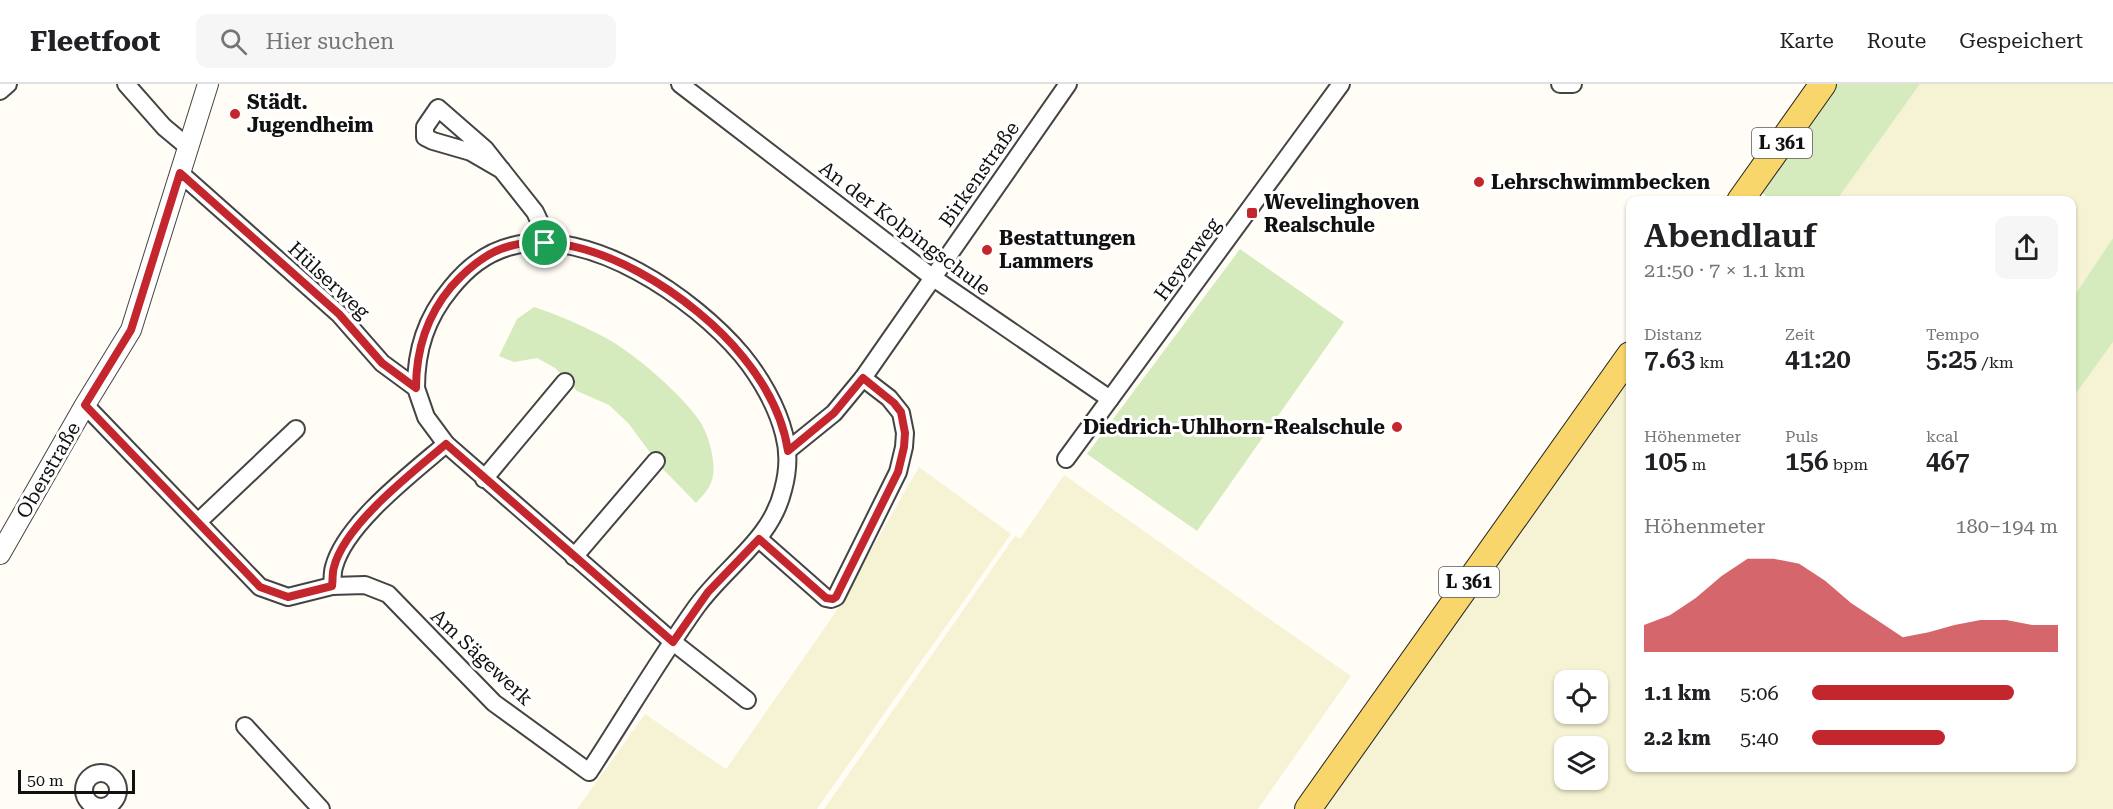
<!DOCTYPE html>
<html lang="de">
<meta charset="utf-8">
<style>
:root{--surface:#fff;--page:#f6f6f6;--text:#202124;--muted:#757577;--line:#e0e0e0;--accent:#c4262e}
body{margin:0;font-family:"Roboto Serif",serif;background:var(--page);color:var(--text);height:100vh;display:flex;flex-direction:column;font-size:22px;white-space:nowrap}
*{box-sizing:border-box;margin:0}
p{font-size:20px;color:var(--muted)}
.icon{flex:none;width:33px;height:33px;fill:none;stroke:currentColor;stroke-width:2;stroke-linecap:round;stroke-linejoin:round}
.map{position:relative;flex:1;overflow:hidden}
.details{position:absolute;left:1626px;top:112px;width:450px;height:576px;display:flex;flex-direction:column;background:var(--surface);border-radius:12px;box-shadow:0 2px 4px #0004}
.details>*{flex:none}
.tools{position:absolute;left:1554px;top:586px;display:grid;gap:12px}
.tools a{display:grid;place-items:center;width:54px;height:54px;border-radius:12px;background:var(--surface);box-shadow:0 2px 4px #0004;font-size:30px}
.scale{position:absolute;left:18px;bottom:15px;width:117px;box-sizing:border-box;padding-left:6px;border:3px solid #111;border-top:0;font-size:16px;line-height:21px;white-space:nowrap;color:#111;-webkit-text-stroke:4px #fff;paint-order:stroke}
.pin{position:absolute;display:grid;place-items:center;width:51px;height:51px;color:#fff;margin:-26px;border:3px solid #fff;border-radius:50%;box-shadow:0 2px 6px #0007}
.round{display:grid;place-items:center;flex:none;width:63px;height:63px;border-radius:12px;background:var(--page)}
.head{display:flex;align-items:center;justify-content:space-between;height:102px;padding:0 18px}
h1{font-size:33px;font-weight:600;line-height:45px}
.stats{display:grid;grid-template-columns:repeat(3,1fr);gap:9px;height:102px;padding:6px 18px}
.stats div{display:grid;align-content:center}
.stats b{font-size:26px;font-weight:600}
.stats small{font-size:16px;font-weight:400}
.stats p{font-size:16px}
.chart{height:168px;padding:12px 18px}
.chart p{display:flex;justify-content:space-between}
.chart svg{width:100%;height:108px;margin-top:6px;fill:var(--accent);opacity:.7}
ul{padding:0 18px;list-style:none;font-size:20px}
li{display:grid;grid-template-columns:96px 72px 1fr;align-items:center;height:45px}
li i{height:15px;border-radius:8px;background:var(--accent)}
header{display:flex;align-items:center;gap:36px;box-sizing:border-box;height:84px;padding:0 30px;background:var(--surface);border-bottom:2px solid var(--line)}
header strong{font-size:28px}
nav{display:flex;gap:33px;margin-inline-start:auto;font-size:21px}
.search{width:420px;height:54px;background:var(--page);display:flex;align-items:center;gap:15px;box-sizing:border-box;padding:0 21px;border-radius:12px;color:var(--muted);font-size:22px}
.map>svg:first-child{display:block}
.farmland{fill:#f6f3d4;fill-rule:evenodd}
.green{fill:#d5ebbd}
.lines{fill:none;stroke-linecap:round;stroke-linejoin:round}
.minor-casing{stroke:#444;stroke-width:20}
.tertiary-casing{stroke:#444;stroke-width:22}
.primary-casing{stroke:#222;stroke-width:28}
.minor{stroke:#fff;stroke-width:16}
.tertiary{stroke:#fff;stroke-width:20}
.primary{stroke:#f9d66b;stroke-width:26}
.route-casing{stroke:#fff;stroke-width:12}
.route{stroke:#c4262e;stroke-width:8}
.poi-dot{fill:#c4262e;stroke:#fff;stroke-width:2}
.labels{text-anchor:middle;stroke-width:6;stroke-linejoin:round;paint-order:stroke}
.shield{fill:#fff;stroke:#585858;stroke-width:1.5}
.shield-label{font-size:18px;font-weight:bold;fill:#111}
.poi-label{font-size:20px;font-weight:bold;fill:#111;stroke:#fff;text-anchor:start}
.street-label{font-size:20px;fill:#111;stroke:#fff}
</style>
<header>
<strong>Fleetfoot</strong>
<div class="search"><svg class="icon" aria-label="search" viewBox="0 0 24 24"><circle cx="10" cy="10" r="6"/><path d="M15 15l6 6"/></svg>Hier suchen</div>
<nav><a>Karte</a><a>Route</a><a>Gespeichert</a></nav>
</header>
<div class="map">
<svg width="2113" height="725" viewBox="0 0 2113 725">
<rect width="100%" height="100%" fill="#fffdf5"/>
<g class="farmland">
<path d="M1920,0H2113V154L2072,215V117H1836Z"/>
<path d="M2113,258V725H1322L1630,288V684H2072V315ZM1564,597H1598V630H1564ZM1564,663H1598V696H1564Z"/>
<path d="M919,383L1011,450L817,725H577L645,630L726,685L833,532Z"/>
<path d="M1064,391L1351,592L1258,725H824L1015,452L1020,455Z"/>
</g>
<g class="green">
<path d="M1837,0H1920L1836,117H1773L1758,106Z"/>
<path d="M2113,154V258L2072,315V215Z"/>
<path d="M1240,165L1344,238L1197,447L1087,370Z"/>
<path d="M534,223C559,231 583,242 606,254C635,270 680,309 699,336C709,350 719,385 710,401C707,408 700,414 696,419L660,382L629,340L609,321L577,307L555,284L537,274L514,278L499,272L517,235Z"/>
</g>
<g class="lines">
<defs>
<g id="minor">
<path d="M126,0L164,43L188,63"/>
<path d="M680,0L932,193L1110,315"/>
<path d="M1560,0H1573"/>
<path d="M0,7L8,0"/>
<path d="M502,86L471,68L433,57L425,53V43L438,24L485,65L535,128L543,145L545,159"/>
<path d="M180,89L339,230L382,279L416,304L426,333L446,360L673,558L747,616"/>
<path d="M85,321L260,503L288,513L332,502L365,501L388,510L494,619L589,688C625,633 659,575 697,522C727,481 771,456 783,406C788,388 789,368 784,350C777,322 760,293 742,271C694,214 590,142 512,162C487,168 467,184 451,204C426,234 416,266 416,304"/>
<path d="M787,367L834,329L863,294L1068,0"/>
<path d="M1066,375L1341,0"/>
<path d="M484,395L565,298"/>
<path d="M198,438L296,345"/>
<path d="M759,455L826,514L831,515L836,513L898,388L904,363L905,349L901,329L889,314L863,294"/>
<path d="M574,473L656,377"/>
<path d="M332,502C333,496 332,489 334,483C345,440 412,389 446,360"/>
<path d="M245,642L321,725"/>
<circle cx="101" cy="706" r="17"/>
</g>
<path id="tertiary" d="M0,470L85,321L131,246L208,0"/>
<g id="primary">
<path d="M1740,117L1823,0"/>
<path d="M1308,725L1630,271"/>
</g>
</defs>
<use href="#minor" class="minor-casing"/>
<use href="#tertiary" class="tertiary-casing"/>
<use href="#primary" class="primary-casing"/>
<use href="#minor" class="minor"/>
<use href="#tertiary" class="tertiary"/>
<use href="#primary" class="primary"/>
</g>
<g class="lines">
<defs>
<path id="route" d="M180,89L339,230L382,279L416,304C416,266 426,233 451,203C467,185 486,168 510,162C588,141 697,215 743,273C765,300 783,333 788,367L834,329L863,294L894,319L901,328L905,349L904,363L898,388L836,513L833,515L826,514L759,455L708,508L673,558L446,360C412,389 345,440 334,483C332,489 333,496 332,502L288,513L260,503L85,321L131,246Z"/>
</defs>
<use href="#route" class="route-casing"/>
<use href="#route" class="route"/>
</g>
<g class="poi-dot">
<circle cx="235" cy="30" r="6"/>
<circle cx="1479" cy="98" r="6"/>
<rect x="1246" y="123" width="12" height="12" rx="3"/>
<circle cx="987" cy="166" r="6"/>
<circle cx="1397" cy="343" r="6"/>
</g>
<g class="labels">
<g class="shield">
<rect x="1752" y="44" width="60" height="30" rx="4.5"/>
<rect x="1439" y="483" width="60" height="30" rx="4.5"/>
</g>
<g class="shield-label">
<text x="1782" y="65">L 361</text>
<text x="1469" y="504">L 361</text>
</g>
<g class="poi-label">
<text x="247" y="25">Städt.<tspan x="247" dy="23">Jugendheim</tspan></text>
<text x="1491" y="105">Lehrschwimmbecken</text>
<text x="1264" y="125">Wevelinghoven<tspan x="1264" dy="23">Realschule</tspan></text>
<text x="999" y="161">Bestattungen<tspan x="999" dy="23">Lammers</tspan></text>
<text x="1385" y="350" text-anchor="end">Diedrich-Uhlhorn-Realschule</text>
</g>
<g class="street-label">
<text transform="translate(979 90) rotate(-55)" y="7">Birkenstraße</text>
<text transform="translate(905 144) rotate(37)" y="7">An der Kolpingschule</text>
<text transform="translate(1187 175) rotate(-54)" y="7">Heyerweg</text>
<text transform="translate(329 196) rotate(43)" y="7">Hülserweg</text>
<text transform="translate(48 386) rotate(-60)" y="7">Oberstraße</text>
<text transform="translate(482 573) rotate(43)" y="7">Am Sägewerk</text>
</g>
</g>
</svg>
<div class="tools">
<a><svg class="icon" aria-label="locate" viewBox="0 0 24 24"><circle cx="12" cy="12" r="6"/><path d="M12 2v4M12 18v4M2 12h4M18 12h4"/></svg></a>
<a><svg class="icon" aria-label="layers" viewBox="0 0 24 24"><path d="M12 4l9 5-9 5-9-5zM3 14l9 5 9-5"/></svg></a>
</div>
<div class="scale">50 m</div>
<div class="pin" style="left:545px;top:159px;background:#1e9e55"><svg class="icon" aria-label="arrive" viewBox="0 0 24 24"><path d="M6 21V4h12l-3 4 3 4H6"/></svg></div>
<section class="details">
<div class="head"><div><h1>Abendlauf</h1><p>21:50 · 7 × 1.1 km</p></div><a class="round"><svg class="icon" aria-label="share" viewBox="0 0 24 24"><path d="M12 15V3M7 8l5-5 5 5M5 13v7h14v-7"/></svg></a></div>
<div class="stats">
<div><p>Distanz</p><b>7.63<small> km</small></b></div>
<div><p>Zeit</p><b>41:20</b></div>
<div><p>Tempo</p><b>5:25<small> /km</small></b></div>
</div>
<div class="stats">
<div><p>Höhenmeter</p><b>105<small> m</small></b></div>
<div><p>Puls</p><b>156<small> bpm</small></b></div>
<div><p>kcal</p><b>467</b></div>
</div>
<div class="chart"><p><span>Höhenmeter</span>180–194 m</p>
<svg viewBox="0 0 160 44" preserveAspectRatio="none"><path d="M0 44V33L10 29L20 22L30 13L40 6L50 6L60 8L70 15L80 24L90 31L100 38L110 36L120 33L130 31L140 31L150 33L160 33V44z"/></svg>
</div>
<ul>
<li><b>1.1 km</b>5:06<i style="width:82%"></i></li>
<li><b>2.2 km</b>5:40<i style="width:54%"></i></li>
</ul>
</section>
</div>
